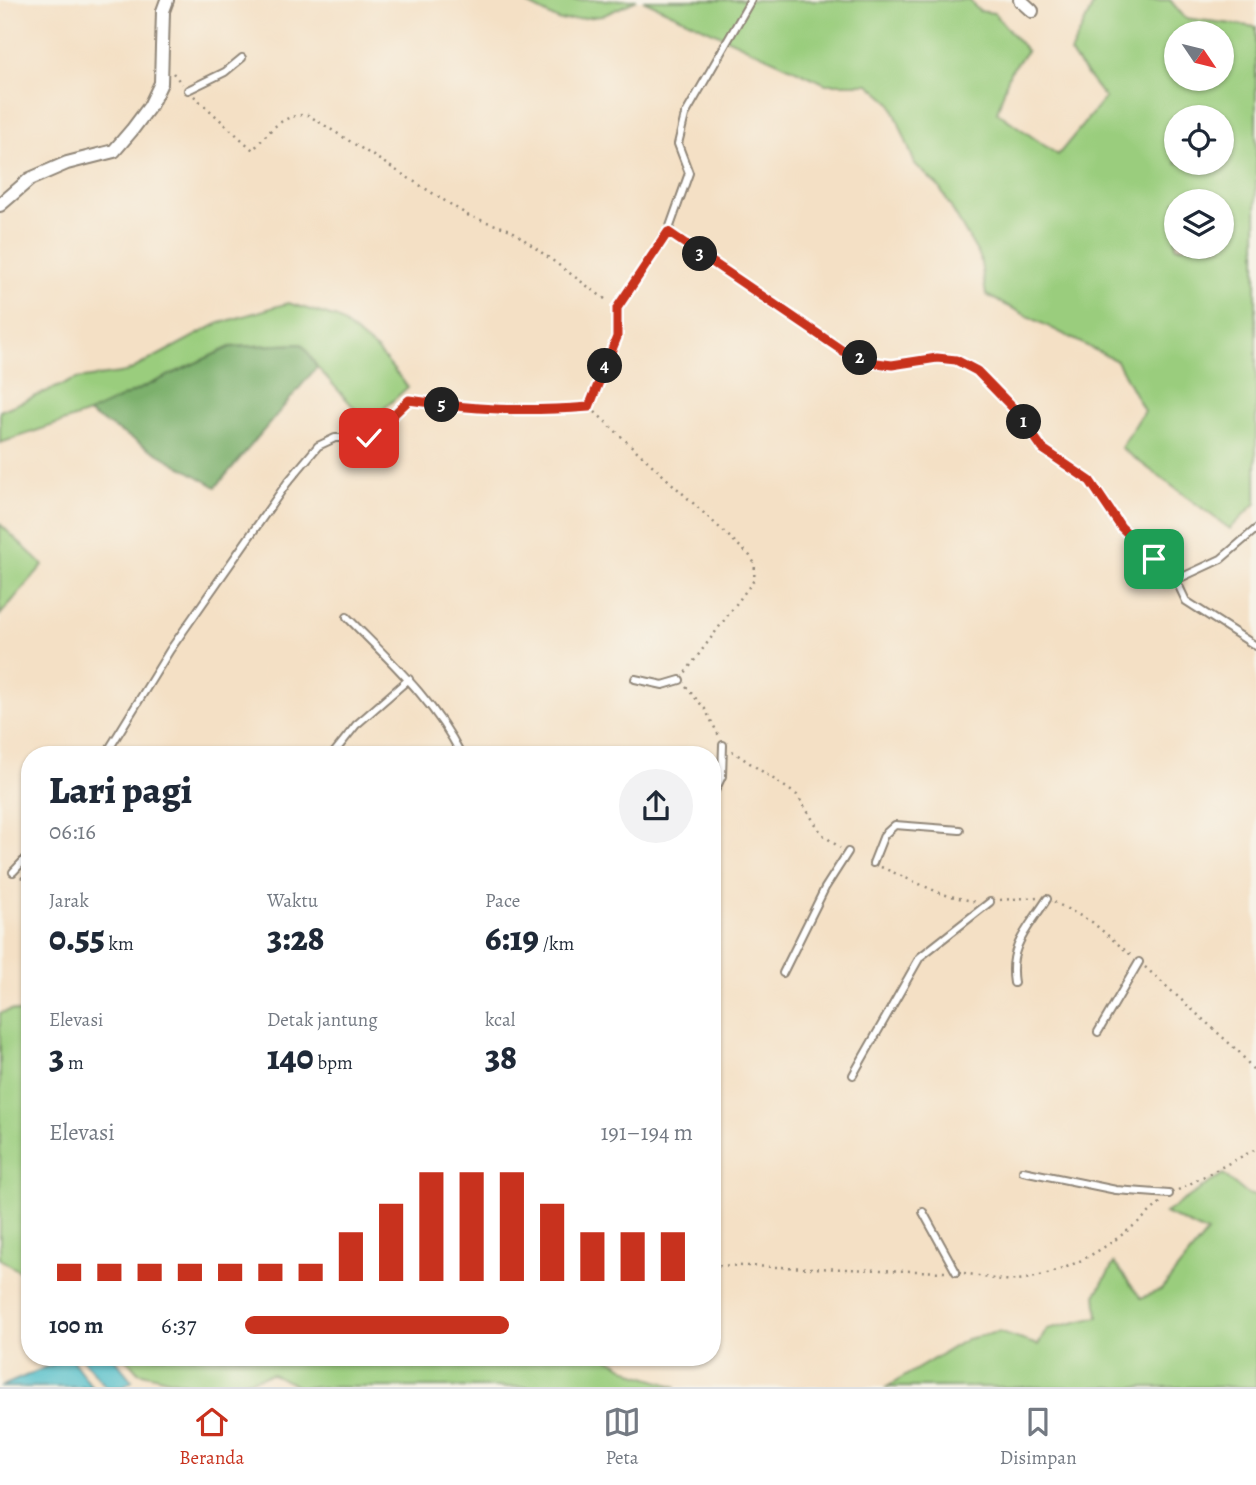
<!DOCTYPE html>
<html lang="id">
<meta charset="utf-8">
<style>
:root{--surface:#fff;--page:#f2f2f3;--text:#1f2937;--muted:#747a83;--line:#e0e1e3;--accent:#c8321e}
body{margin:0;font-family:Alegreya,serif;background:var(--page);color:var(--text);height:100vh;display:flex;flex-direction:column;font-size:26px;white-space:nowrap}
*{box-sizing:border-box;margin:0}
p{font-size:23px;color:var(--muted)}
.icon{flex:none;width:38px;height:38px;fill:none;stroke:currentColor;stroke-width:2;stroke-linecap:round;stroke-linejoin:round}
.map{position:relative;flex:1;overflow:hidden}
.sheet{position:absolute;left:21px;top:746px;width:700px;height:620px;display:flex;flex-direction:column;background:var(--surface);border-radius:28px;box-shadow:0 2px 5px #0004}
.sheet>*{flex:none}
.needle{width:46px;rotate:125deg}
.controls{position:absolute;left:1164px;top:21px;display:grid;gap:14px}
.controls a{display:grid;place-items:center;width:70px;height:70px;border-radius:50%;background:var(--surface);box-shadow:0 2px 5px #0004;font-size:35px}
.pin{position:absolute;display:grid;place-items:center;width:60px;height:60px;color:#fff;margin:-30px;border-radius:14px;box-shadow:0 4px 10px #0006}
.km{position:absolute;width:35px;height:35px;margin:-18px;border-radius:50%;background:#222;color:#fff;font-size:19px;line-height:35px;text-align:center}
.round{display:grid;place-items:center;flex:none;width:74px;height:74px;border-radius:37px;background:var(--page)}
.head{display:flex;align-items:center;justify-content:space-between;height:119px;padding:0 28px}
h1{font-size:38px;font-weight:800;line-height:52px}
.stats{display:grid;grid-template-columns:repeat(3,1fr);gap:10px;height:119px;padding:7px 28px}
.stats div{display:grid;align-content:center}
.stats b{font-size:35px;font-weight:800}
.stats small{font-size:19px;font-weight:400}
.stats p{font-size:19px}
.chart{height:196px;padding:14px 28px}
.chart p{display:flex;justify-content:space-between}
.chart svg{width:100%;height:126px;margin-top:7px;stroke:var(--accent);stroke-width:6}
ul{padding:0 28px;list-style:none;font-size:23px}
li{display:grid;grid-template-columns:112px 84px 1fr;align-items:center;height:52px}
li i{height:18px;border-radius:9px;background:var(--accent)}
.tab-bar{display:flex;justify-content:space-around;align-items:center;height:98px;border-top:2px solid var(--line);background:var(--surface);font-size:19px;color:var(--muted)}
.tab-bar a{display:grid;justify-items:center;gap:4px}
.tab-bar .active{color:var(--accent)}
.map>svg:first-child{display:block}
.green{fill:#9acd7d;stroke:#627c54;stroke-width:2;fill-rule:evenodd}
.forest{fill:#7bb06c;stroke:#536e4c;stroke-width:2}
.water{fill:#52bfca;stroke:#3e757a;stroke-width:2}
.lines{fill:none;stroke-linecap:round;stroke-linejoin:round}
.lane-casing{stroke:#908678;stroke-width:10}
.street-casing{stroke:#908678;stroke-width:16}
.path{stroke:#908678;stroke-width:2.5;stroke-dasharray:2 5;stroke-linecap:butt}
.lane{stroke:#fff;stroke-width:6}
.street{stroke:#fff;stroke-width:12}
.route-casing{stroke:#fff;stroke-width:14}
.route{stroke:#c8321e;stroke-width:9}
</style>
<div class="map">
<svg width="1256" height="1387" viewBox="0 0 1256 1387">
<rect width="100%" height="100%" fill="#f7f3e8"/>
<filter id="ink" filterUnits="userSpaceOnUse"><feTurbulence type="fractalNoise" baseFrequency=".0143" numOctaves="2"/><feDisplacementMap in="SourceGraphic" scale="14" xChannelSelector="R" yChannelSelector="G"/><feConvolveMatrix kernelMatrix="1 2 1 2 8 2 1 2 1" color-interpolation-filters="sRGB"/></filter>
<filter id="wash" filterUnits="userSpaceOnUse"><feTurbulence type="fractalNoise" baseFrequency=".00686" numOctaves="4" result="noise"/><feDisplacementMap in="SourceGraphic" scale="28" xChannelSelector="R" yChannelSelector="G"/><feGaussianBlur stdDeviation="1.57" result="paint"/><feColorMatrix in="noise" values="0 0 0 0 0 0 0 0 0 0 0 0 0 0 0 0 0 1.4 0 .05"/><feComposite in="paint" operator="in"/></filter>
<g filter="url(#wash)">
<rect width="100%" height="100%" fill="#f4e0c5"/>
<g class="green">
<path d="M520,0H637L602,16L560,21Z"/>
<path d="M643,0H969L979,11L994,13L1027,51L1010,72L997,112L1058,155L1105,98L1070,53L1094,3L1092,0H1170L1185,18L1256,27V503L1230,529L1121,448L1144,411L1117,361L986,295L980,257L939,187L915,164L891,103L869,84H826ZM1176,33H1222V79H1176ZM1176,117H1222V163H1176ZM1176,201H1222V247H1176Z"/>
<path d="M288,303L337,318L378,351L408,387L368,423L317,367L302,344L230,347L89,413L0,443V411L76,379L127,372L217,324Z"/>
<path d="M0,524L43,565L0,615Z"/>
<path d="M11,1010L30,1015V1278L0,1259V1013Z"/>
<path d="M1223,1174L1247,1194L1256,1196V1387H887L967,1339L998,1332L1038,1345L1047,1329L1098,1317L1096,1294L1114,1263L1141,1298L1161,1290L1207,1233L1165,1213Z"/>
<path d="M124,1356H604L638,1375L677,1387H300L272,1374L222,1387H199L138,1372Z"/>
</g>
<path class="forest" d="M302,344L317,367L216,487L88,413L230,347Z"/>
<g class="water">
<path d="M88,1356H112L132,1381L123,1387H106L83,1360Z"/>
<path d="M70,1357L92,1387H0Z"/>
</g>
</g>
<g filter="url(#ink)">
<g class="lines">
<defs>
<g id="lane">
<path d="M188,90L225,72L242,58"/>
<path d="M668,232L843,351L869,362L892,365L937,358L956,360L977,371L1016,411L1043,449L1090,481L1120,527L1176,580L1186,601L1256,646"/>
<path d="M617,308L668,232L689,173L678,144L685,115L751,0"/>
<path d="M1176,580L1221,559L1256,529"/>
<path d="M347,617C389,660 434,700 461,754"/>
<path d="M635,679L663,685L680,680"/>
<path d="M106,754L170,650L287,483L318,446L335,438H369L409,400C476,410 522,412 589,407"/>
<path d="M333,754L356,725L409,679"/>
<path d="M712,797L722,776L723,745"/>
<path d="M873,863L884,835L895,825L960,830"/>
<path d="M13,872L30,854"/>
<path d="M783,973L825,888L848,852"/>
<path d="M1014,983C1008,946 1028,929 1047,899"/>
<path d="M1098,1032L1139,962"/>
<path d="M853,1075L920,957L990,902"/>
<path d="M1023,1171L1116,1190L1169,1194"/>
<path d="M923,1212L956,1272"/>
</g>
<g id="street">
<path d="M1020,0L1032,11"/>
<path d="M0,205L30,179L67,163L114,151L132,130L150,106L161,83L163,11L167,0"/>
</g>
</defs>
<use href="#lane" class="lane-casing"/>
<use href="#street" class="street-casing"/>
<g class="path">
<path d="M173,73L182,84"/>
<path d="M194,96L253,150C270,131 281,114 308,115L469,216L511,230L609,302"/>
<path d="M593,398L617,337V315"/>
<path d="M595,412L750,556L755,564L754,580L685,673"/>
<path d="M686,687L705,709L719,736"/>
<path d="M732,751L797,795L822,834L840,848"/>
<path d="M881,867L942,894L976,902"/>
<path d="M21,877L30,884"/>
<path d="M1000,900L1038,897"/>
<path d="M1054,902L1092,922L1132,956"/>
<path d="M1145,967L1239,1052L1256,1073"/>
<path d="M1178,1190L1256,1149"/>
<path d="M712,1265L947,1272"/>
<path d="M964,1273C981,1276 1000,1282 1017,1280C1071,1275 1123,1238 1161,1202"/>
</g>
<use href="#lane" class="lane"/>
<use href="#street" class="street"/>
</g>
</g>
<g class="lines" filter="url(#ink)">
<defs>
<path id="route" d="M369,438L409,400C476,410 522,412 589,407L617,337V308L668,232L843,351L869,362L892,365L937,358L956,360L977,371L1016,411L1043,449L1090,481L1121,527L1154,559"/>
</defs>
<use href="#route" class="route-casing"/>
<use href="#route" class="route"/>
</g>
</svg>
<div class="controls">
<a><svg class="needle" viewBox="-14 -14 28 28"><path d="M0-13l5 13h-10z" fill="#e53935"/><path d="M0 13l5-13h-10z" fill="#747a83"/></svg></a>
<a><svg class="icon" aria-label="locate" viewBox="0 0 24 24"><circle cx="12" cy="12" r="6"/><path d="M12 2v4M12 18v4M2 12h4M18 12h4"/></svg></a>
<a><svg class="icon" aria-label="layers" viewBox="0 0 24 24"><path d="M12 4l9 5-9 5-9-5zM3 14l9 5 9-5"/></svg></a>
</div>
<div class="pin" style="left:1154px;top:559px;background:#1e9e55"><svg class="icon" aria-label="arrive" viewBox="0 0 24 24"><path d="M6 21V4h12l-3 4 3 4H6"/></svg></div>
<div class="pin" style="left:369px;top:438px;background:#d93025"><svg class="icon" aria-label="check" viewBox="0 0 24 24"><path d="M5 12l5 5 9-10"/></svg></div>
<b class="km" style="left:1024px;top:422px">1</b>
<b class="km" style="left:860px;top:358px">2</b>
<b class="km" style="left:700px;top:254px">3</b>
<b class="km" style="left:605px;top:366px">4</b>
<b class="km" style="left:442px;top:405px">5</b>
<section class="sheet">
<div class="head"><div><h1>Lari pagi</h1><p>06:16</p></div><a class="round"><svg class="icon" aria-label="share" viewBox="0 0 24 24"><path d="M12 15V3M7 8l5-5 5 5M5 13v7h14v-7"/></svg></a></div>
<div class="stats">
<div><p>Jarak</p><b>0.55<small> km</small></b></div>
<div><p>Waktu</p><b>3:28</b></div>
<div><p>Pace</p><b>6:19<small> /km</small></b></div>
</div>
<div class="stats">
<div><p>Elevasi</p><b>3<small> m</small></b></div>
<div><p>Detak jantung</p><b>140<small> bpm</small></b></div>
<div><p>kcal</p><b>38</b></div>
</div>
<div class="chart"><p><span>Elevasi</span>191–194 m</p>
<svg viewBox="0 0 160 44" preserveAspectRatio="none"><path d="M5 44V38M15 44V38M25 44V38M35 44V38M45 44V38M55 44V38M65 44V38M75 44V27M85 44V17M95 44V6M105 44V6M115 44V6M125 44V17M135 44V27M145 44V27M155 44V27"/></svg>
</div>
<ul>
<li><b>100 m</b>6:37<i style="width:59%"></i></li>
</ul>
</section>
</div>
<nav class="tab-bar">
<a class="active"><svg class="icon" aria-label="home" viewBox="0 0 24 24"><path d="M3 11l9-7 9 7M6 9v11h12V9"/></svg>Beranda</a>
<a><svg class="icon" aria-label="map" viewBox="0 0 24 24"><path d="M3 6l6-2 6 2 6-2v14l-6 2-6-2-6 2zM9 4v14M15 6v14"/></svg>Peta</a>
<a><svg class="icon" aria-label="saved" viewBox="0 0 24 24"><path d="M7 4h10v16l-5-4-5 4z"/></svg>Disimpan</a>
</nav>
